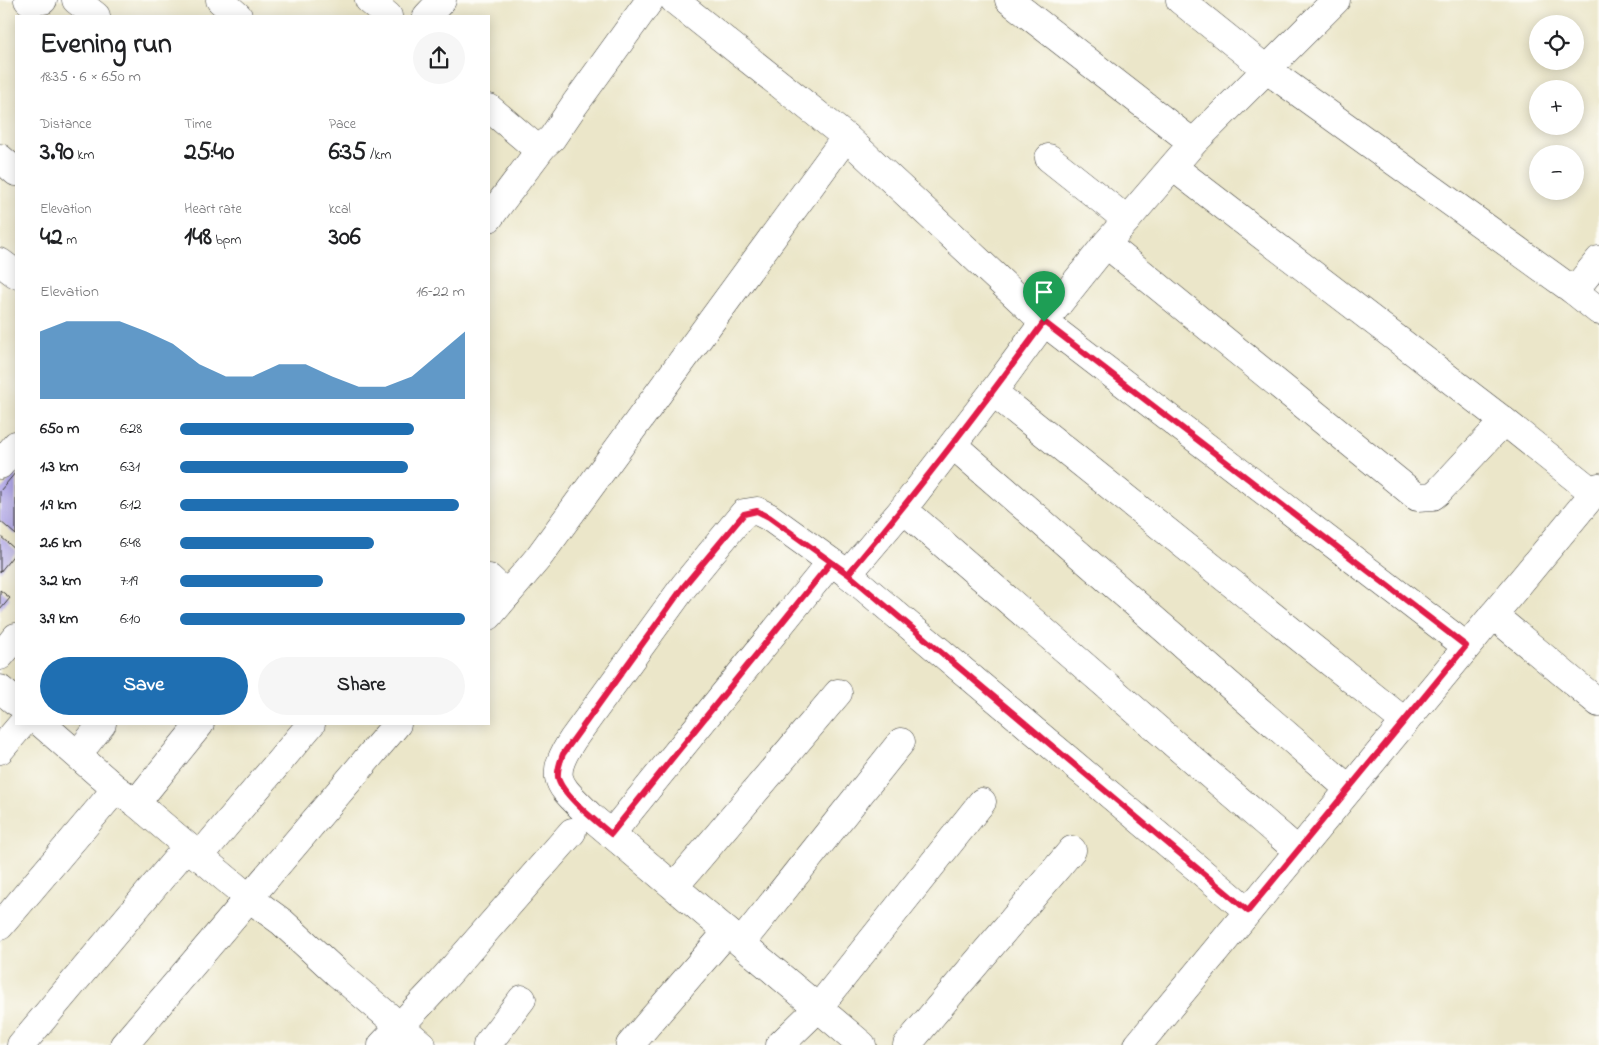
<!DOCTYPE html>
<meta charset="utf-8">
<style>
:root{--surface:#fff;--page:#f6f6f6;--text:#202124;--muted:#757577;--accent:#1f6fb2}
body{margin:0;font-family:"Indie Flower",sans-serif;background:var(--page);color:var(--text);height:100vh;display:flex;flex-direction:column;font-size:19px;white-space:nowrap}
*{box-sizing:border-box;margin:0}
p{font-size:16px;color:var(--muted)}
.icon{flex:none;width:28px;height:28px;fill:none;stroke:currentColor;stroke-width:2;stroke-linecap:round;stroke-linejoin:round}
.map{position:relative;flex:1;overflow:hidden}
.panel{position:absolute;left:15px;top:15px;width:475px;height:710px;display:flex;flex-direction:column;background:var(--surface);border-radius:0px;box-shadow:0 2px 12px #0003}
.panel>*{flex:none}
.buttons{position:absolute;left:1529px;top:15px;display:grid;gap:10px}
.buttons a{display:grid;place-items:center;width:55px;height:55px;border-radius:50%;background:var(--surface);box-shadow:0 2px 12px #0003;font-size:25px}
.pin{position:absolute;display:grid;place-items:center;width:42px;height:42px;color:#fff;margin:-51px -21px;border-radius:50% 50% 50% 0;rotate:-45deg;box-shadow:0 0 5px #0007}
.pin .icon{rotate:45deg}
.round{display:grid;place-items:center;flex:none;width:52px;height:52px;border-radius:26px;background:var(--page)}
.head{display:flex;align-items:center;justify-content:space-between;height:85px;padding:0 25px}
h1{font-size:28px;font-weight:700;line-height:38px}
.stats{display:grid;grid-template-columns:repeat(3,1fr);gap:8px;height:85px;padding:5px 25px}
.stats div{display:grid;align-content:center}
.stats b{font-size:25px;font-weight:700}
.stats small{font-size:14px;font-weight:400}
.stats p{font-size:14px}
.chart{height:140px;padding:10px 25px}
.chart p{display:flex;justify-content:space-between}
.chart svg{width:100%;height:90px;margin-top:5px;fill:var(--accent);opacity:.7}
.button{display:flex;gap:10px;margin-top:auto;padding:10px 25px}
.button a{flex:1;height:58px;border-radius:30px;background:var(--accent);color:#fff;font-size:20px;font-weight:700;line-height:58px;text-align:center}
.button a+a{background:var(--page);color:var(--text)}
ul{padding:0 25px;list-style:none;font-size:16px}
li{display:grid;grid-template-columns:80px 60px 1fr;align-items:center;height:38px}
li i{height:12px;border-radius:6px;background:var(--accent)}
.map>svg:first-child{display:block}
.building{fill:#afa5e6}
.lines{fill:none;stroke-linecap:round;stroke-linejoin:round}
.minor-casing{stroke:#3b3a36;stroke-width:29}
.minor{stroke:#fff;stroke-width:28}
.route-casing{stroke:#fff;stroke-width:10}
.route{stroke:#e11d48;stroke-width:6}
</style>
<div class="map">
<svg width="1599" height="1045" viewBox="0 0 1599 1045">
<rect width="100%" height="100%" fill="#fdfcf7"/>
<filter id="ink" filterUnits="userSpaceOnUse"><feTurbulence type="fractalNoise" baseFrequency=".02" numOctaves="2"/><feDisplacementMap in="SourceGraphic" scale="10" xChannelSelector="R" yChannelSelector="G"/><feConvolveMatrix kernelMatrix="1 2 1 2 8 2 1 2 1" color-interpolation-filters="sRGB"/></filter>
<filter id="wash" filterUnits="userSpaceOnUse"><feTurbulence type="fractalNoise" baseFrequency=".0096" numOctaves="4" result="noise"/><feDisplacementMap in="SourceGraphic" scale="20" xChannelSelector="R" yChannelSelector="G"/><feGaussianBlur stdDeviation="1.12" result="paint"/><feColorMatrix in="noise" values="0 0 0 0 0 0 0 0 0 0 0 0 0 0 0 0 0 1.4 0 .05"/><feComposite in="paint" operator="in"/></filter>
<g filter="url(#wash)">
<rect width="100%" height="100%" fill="#ebe6c9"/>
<g id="blocks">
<g class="building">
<path d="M16,472V535L0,521V491Z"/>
<path d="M0,536L16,550V552L0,572Z"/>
<path d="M0,590L10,598L0,610Z"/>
</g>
</g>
</g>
<g filter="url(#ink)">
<use href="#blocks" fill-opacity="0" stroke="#3b3a36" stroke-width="1"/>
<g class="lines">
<defs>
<g id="minor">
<path d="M28,0L31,2L43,0"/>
<path d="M76,0L96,16"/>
<path d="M220,0L238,16"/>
<path d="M369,0L388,16"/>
<path d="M674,0L846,137L1044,322L1466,646"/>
<path d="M1009,0L1193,143"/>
<path d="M1180,0L1266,69L1574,291L1599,311"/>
<path d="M427,16L442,0"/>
<path d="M489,108L534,146H543L552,138L575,104L650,0"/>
<path d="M0,158L16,172"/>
<path d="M1049,158L1127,220"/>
<path d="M1173,167L1504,421L1594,493"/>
<path d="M489,218L543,146"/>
<path d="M1106,244L1417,497L1433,496L1439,491L1504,421"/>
<path d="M0,262L16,274"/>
<path d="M1574,291L1599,260"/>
<path d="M993,392L1405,722"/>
<path d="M953,445L1349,789"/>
<path d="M0,465L16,445"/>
<path d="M903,509L1298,851"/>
<path d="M848,574L903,509L993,392L1044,322L1106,244L1193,143L1336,0"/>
<path d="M489,578L507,595"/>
<path d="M1493,615L1599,703"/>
<path d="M489,616L538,558L846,137"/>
<path d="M0,656L16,637"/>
<path d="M0,689L16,702"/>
<path d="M42,724L116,789L136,803L249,898L282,922L336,972L422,1045"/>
<path d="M0,750L22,724"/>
<path d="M78,754L102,724"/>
<path d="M136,803L200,724"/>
<path d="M611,834L831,562"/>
<path d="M199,857L311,724"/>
<path d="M675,886L838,693"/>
<path d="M0,926L116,789"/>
<path d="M741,943L901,742"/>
<path d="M21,1045L187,847"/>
<path d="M124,1045L397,724"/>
<path d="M382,1045L434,990L572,832"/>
<path d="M487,1045L522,999"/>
<path d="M630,1045L727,932"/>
<path d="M780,1045L818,1008L982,802"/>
<path d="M862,1045L590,816C560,785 546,780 573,739L684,586L744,513L757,511L769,517L848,574L1248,911"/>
<path d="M907,1045L1072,850"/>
<path d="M1138,1045L1599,487"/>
</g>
</defs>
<use href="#minor" class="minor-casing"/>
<use href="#minor" class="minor"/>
</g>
</g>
<g class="lines" filter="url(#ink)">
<defs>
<path id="route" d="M1044,322C981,408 917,492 848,574L831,562L611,834C597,822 561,794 558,777C557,769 560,762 563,754L684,586L744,514L757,511L769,517L848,574L1248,911L1466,646L1044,322"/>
</defs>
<use href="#route" class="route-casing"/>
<use href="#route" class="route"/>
</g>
</svg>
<div class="buttons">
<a><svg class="icon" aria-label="locate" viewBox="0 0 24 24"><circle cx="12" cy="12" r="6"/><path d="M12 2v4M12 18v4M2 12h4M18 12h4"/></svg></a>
<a>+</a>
<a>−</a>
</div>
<div class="pin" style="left:1044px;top:322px;background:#1e9e55"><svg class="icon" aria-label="arrive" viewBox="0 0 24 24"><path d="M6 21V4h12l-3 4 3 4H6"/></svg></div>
<section class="panel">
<div class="head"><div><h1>Evening run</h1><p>18:35 · 6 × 650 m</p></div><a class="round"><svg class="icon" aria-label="share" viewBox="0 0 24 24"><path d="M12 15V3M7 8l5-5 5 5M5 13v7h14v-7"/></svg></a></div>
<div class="stats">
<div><p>Distance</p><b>3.90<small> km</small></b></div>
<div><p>Time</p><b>25:40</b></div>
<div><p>Pace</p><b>6:35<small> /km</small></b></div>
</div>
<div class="stats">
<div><p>Elevation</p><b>42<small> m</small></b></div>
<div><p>Heart rate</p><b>148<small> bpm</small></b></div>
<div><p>kcal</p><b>306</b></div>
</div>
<div class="chart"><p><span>Elevation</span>16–22 m</p>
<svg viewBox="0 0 160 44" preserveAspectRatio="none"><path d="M0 44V11L10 6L20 6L30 6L40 11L50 17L60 27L70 33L80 33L90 27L100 27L110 33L120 38L130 38L140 33L150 22L160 11V44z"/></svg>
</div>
<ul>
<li><b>650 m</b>6:28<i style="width:82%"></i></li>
<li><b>1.3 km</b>6:31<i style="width:80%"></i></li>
<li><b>1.9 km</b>6:12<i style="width:98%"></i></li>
<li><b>2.6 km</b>6:48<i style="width:68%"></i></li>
<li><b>3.2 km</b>7:19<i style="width:50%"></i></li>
<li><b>3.9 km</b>6:10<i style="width:100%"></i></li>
</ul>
<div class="button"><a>Save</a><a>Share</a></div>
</section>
</div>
